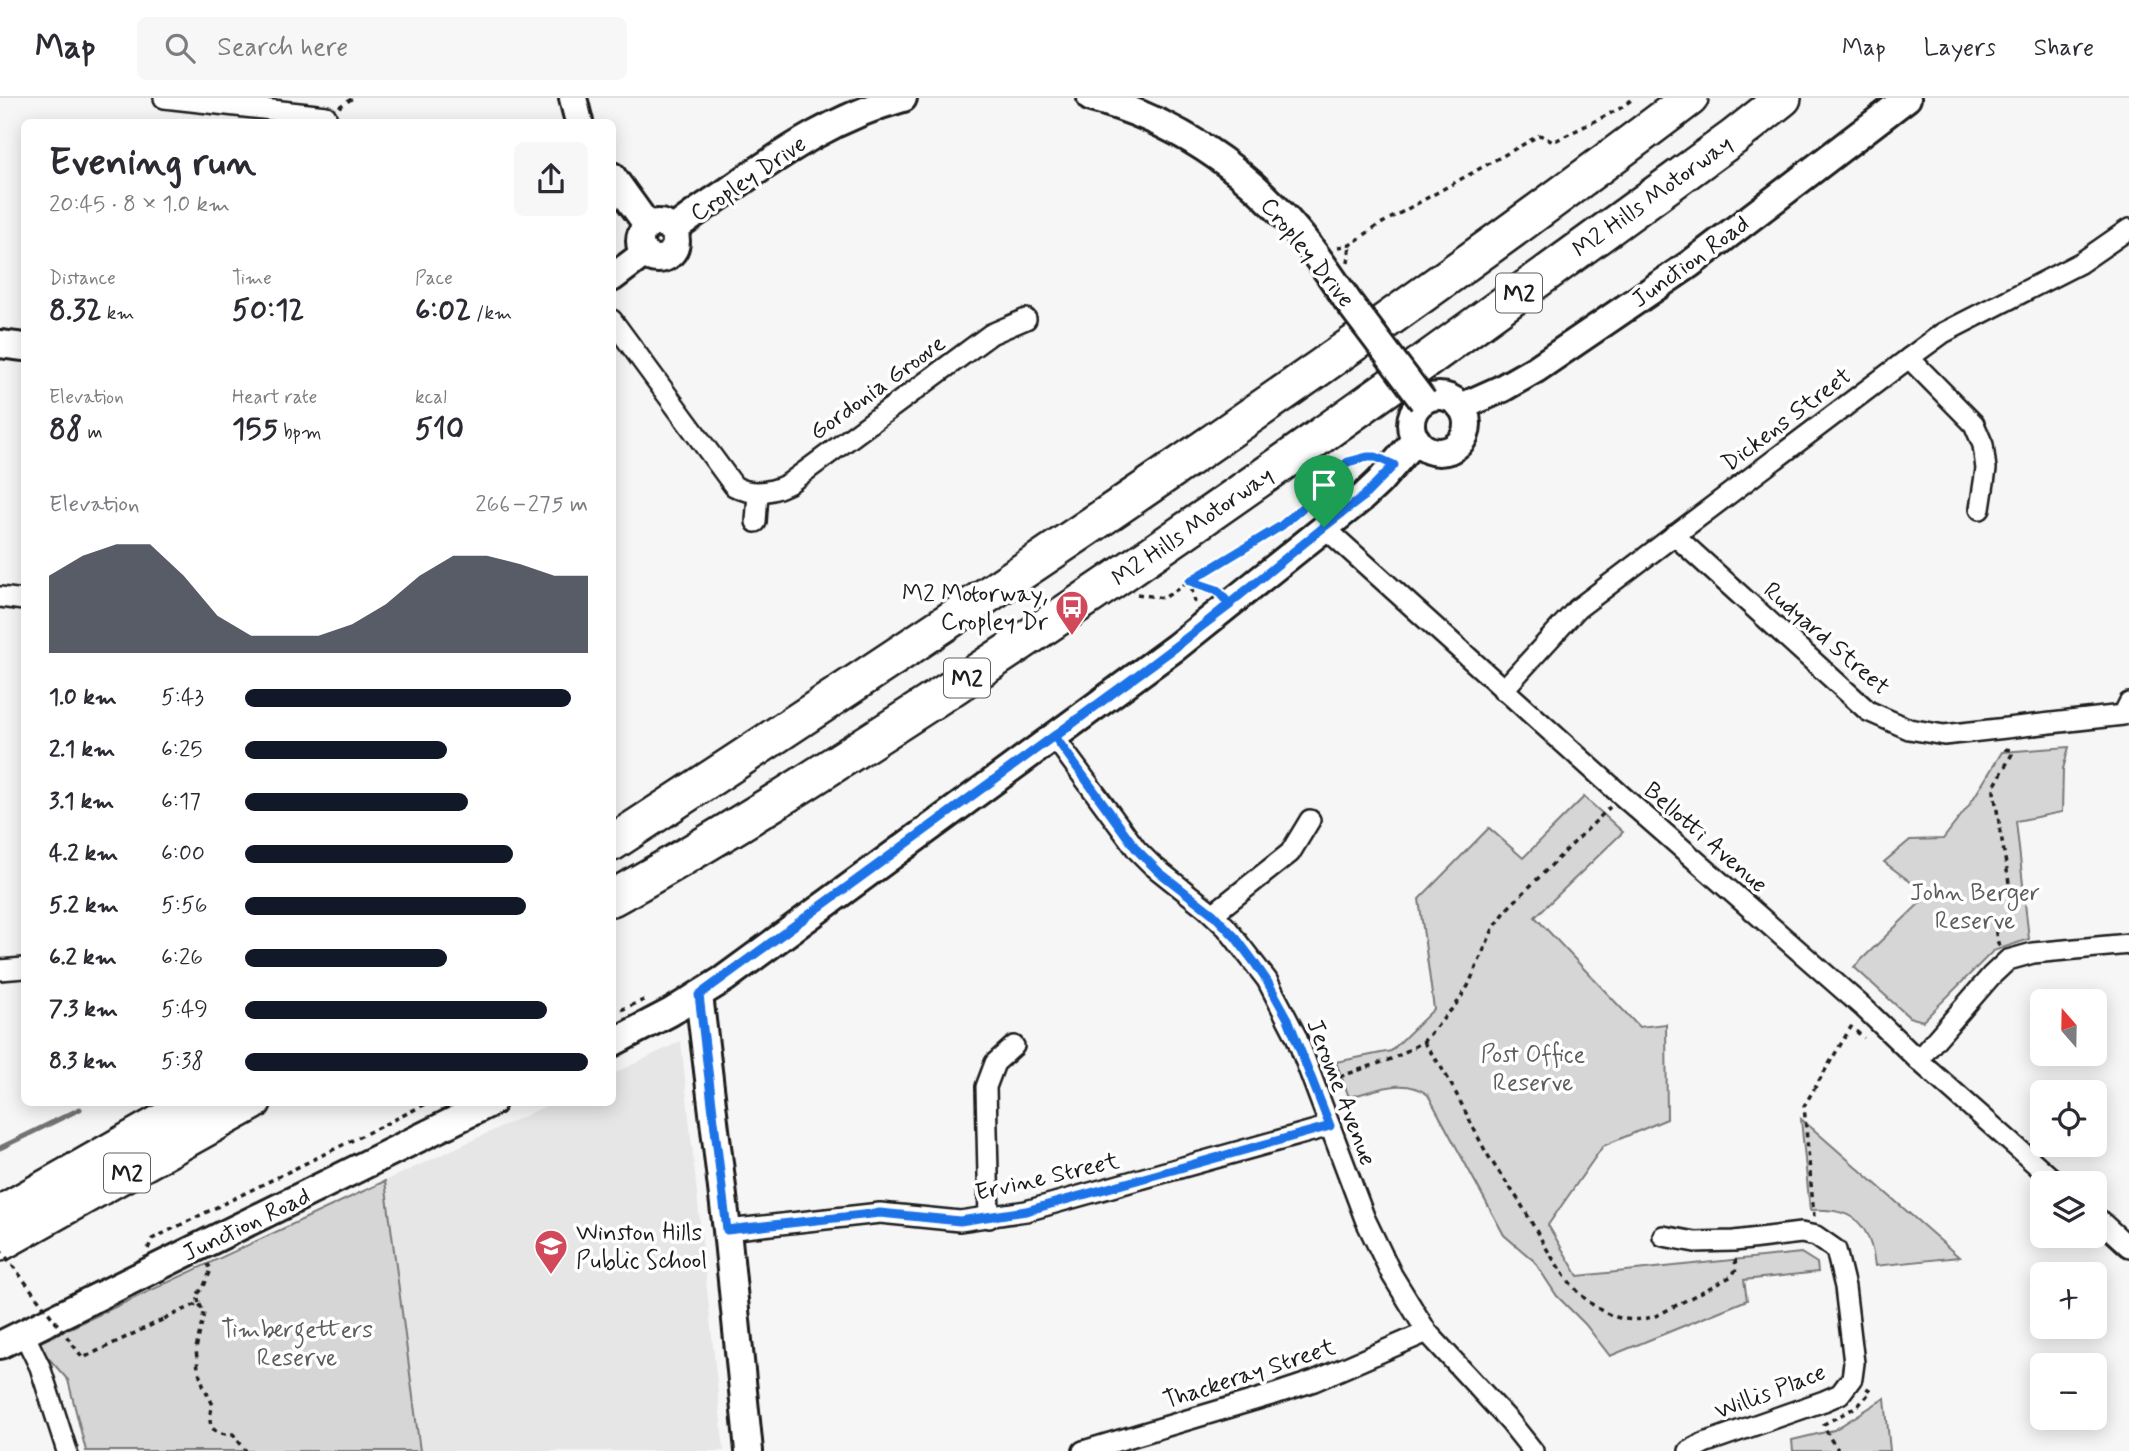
<!DOCTYPE html>
<meta charset="utf-8">
<style>
:root{--surface:#fff;--page:#f7f7f7;--text:#2b2b33;--muted:#7c7c81;--line:#e1e1e2;--accent:#111827}
body{margin:0;font-family:Mynerve,sans-serif;background:var(--page);color:var(--text);height:100vh;display:flex;flex-direction:column;font-size:26px;white-space:nowrap}
*{box-sizing:border-box;margin:0}
p{font-size:23px;color:var(--muted)}
.icon{flex:none;width:38px;height:38px;fill:none;stroke:currentColor;stroke-width:2;stroke-linecap:round;stroke-linejoin:round}
.map{position:relative;flex:1;overflow:hidden}
.side{position:absolute;left:21px;top:21px;width:595px;height:987px;display:flex;flex-direction:column;background:var(--surface);border-radius:10px;box-shadow:0 4px 18px #0003}
.side>*{flex:none}
.needle{width:46px;rotate:340deg}
.buttons{position:absolute;left:2030px;top:891px;display:grid;gap:14px}
.buttons a{display:grid;place-items:center;width:77px;height:77px;border-radius:10px;background:var(--surface);box-shadow:0 4px 18px #0003;font-size:35px}
.pin{position:absolute;display:grid;place-items:center;width:60px;height:60px;color:#fff;margin:-72px -30px;border-radius:50% 50% 50% 0;rotate:-45deg;box-shadow:0 0 7px #0007}
.pin .icon{rotate:45deg}
.round{display:grid;place-items:center;flex:none;width:74px;height:74px;border-radius:10px;background:var(--page)}
.head{display:flex;align-items:center;justify-content:space-between;height:119px;padding:0 28px}
h1{font-size:38px;font-weight:800;line-height:52px}
.figures{display:grid;grid-template-columns:repeat(3,1fr);gap:10px;height:119px;padding:7px 28px}
.figures div{display:grid;align-content:center}
.figures b{font-size:30px;font-weight:800}
.figures small{font-size:19px;font-weight:400}
.figures p{font-size:19px}
.chart{height:196px;padding:14px 28px}
.chart p{display:flex;justify-content:space-between}
.chart svg{width:100%;height:126px;margin-top:7px;fill:var(--accent);opacity:.7}
ul{padding:0 28px;list-style:none;font-size:23px}
li{display:grid;grid-template-columns:112px 84px 1fr;align-items:center;height:52px}
li i{height:18px;border-radius:9px;background:var(--accent)}
header{display:flex;align-items:center;gap:42px;box-sizing:border-box;height:98px;padding:0 35px;background:var(--surface);border-bottom:2px solid var(--line)}
header strong{font-size:33px}
nav{display:flex;gap:38px;margin-inline-start:auto;font-size:24px}
.search{width:490px;height:63px;background:var(--page);display:flex;align-items:center;gap:18px;box-sizing:border-box;padding:0 24px;border-radius:10px;color:var(--muted);font-size:26px}
.map>svg:first-child{display:block}
.built{fill:#e6e6e6}
.green{fill:#d6d6d6;stroke:#797979;stroke-width:2}
.lines{fill:none;stroke-linecap:round;stroke-linejoin:round}
.stream{stroke:#727272;stroke-width:5}
.street-casing{stroke:#1c1c1c;stroke-width:24}
.secondary-casing{stroke:#1c1c1c;stroke-width:32}
.highway-casing{stroke:#1c1c1c;stroke-width:40}
.path{stroke:#1c1c1c;stroke-width:3.5;stroke-dasharray:5 5;stroke-linecap:butt}
.street{stroke:#fff;stroke-width:19}
.secondary{stroke:#fff;stroke-width:26}
.highway{stroke:#fff;stroke-width:35}
.secondary-bridge-casing{stroke:#1c1c1c;stroke-width:32;stroke-linecap:butt}
.path-bridge{stroke:#1c1c1c;stroke-width:3.5;stroke-dasharray:5 5;stroke-linecap:butt}
.secondary-bridge{stroke:#fff;stroke-width:26}
.route-casing{stroke:#fff;stroke-width:14}
.route{stroke:#1a73e8;stroke-width:9}
.labels{text-anchor:middle;stroke-width:7;stroke-linejoin:round;paint-order:stroke}
.shield{fill:#fff;stroke:#606060;stroke-width:2}
.shield-label{font-size:23px;font-weight:bold;fill:#1c1c1c}
.street-label{font-size:24px;fill:#1c1c1c;stroke:#fff}
.poi-label{font-size:24px;fill:#1c1c1c;stroke:#fff;text-anchor:end}
.park-label{font-size:24px;fill:#5d5d5d;stroke:#fff}
</style>
<header>
<strong>Map</strong>
<div class="search"><svg class="icon" aria-label="search" viewBox="0 0 24 24"><circle cx="10" cy="10" r="6"/><path d="M15 15l6 6"/></svg>Search here</div>
<nav><a>Map</a><a>Layers</a><a>Share</a></nav>
</header>
<div class="map">
<svg width="2129" height="1353" viewBox="0 0 2129 1353">
<rect width="100%" height="100%" fill="#f6f6f6"/>
<filter id="ink" filterUnits="userSpaceOnUse"><feTurbulence type="fractalNoise" baseFrequency=".0143" numOctaves="2"/><feDisplacementMap in="SourceGraphic" scale="14" xChannelSelector="R" yChannelSelector="G"/><feConvolveMatrix kernelMatrix="1 2 1 2 8 2 1 2 1" color-interpolation-filters="sRGB"/></filter>
<g filter="url(#ink)">
<path class="built" d="M681,943L724,1353H420L385,1083L552,1005L612,1004L613,976Z"/>
<g class="green">
<path d="M2069,649L2063,671L2062,714L2016,723L2029,841L1993,853L1923,923L1909,919L1854,869L1925,800L1924,794L1884,764L1910,742L1943,741L1970,706L2002,654Z"/>
<path d="M1584,699L1623,734L1535,819L1639,929L1666,926L1667,1021L1603,1048L1548,1127L1578,1178L1801,1155L1817,1165L1818,1174L1744,1182L1747,1202L1610,1258L1585,1226L1557,1198L1534,1163L1504,1137L1428,997C1405,978 1375,993 1349,999L1336,964L1391,953L1434,911L1419,801L1489,730L1523,760Z"/>
<path d="M1801,1021L1813,1031L1959,1159L1875,1168C1870,1126 1854,1109 1810,1112Z"/>
<path d="M385,1083L420,1353H86L68,1282L36,1246Z"/>
<path d="M1885,1300L1890,1353H1793L1792,1342L1834,1332Z"/>
</g>
<g class="lines">
<path class="stream" d="M0,1050L80,1011"/>
<defs>
<g id="street">
<path d="M164,0L326,18"/>
<path d="M612,222L734,388C752,398 770,395 788,386L991,236L1026,221"/>
<path d="M1909,260L1974,326L1983,347L1986,371L1980,411"/>
<path d="M756,424L758,395"/>
<path d="M1324,429L1621,697L1864,910L1918,962L2057,1085"/>
<path d="M1674,437L1868,613L1909,631L1944,637L2123,617L2129,605"/>
<path d="M0,499L24,502"/>
<path d="M1503,592L1577,511L1909,260L1943,235L2080,165L2129,131"/>
<path d="M1054,639L1137,752L1152,767L1206,810L1226,829L1267,882L1296,938L1365,1121L1392,1177L1427,1234L1510,1324L1533,1353"/>
<path d="M1213,816L1290,755L1310,722"/>
<path d="M0,872L24,870"/>
<path d="M1918,962L1991,878L2008,862L2033,855L2129,846"/>
<path d="M2095,1118L2129,1149"/>
<path d="M989,1120L986,989L995,965L1014,948"/>
<path d="M727,1132L880,1115L960,1123L1026,1113L1330,1028"/>
<path d="M1663,1138L1695,1144L1734,1143L1801,1135L1816,1138L1836,1152L1845,1189L1854,1265L1852,1280L1840,1296L1824,1303L1704,1345L1689,1353"/>
<path d="M24,1236L40,1269L67,1353"/>
<path d="M1083,1353L1278,1295L1314,1283L1427,1234"/>
</g>
<g id="secondary">
<path d="M573,0L579,24"/>
<path d="M1091,0C1172,21 1243,68 1296,132C1315,154 1331,178 1347,202"/>
<path d="M612,78L648,128"/>
<circle cx="658" cy="143" r="18"/>
<path d="M673,132C692,116 714,103 735,88C789,50 838,18 903,0"/>
<path d="M612,180L645,155"/>
<path d="M0,246L24,249"/>
<circle cx="1439" cy="326" r="28"/>
<path d="M1461,309L1501,291L1536,271L1690,166L1907,0"/>
<path d="M699,897L727,1132L749,1353"/>
<path d="M612,945L671,914L724,881L1176,549L1362,400L1379,384L1416,341"/>
<path d="M0,1247L492,1004"/>
</g>
<g id="highway">
<path d="M612,745C978,506 1342,264 1690,0"/>
<path d="M612,800C726,737 834,667 943,596C1213,420 1473,229 1734,39L1783,0"/>
<path d="M0,1116L197,1004"/>
<path d="M0,1145L253,1004"/>
</g>
</defs>
<use href="#street" class="street-casing"/>
<use href="#secondary" class="secondary-casing"/>
<use href="#highway" class="highway-casing"/>
<g class="path">
<path d="M339,9L353,0"/>
<path d="M1338,149L1350,147L1377,128L1540,37L1553,44L1619,11L1634,0"/>
<path d="M1348,165L1350,147"/>
<path d="M1137,496L1164,500L1190,483L1214,491"/>
<path d="M1195,505L1190,483C1221,465 1255,448 1284,427C1312,405 1330,357 1372,359"/>
<path d="M1999,848C1990,820 2002,829 2013,809L1994,694V689L2012,656L2011,652L2005,651V648"/>
<path d="M612,916L646,901"/>
<path d="M1423,944C1451,978 1465,1016 1486,1054C1496,1071 1508,1086 1519,1103C1548,1150 1586,1243 1658,1217L1732,1178L1736,1171L1735,1159"/>
<path d="M1330,982L1394,960L1423,944L1458,904L1468,888L1493,831L1508,810L1610,709"/>
<path d="M1814,1119L1804,1008L1851,929L1864,940"/>
<path d="M148,1151L152,1141L430,1004"/>
<path d="M199,1205L197,1197L203,1190L211,1172L208,1166"/>
<path d="M164,1221L199,1205L204,1215L196,1251L198,1271L204,1289L213,1307C206,1327 211,1337 233,1336L246,1353"/>
<path d="M1839,1353L1829,1339L1824,1326L1858,1308L1871,1293L1865,1289"/>
</g>
<use href="#street" class="street"/>
<use href="#secondary" class="secondary"/>
<use href="#highway" class="highway"/>
<defs>
<path id="secondary-bridge" d="M1347,202L1423,303"/>
</defs>
<use href="#secondary-bridge" class="secondary-bridge-casing"/>
<path class="path-bridge" d="M0,1151L83,1260L164,1221"/>
<use href="#secondary-bridge" class="secondary-bridge"/>
</g>
</g>
<g class="lines" filter="url(#ink)">
<defs>
<path id="route" d="M1324,429L1176,549L699,897L727,1132L880,1115L960,1123L1026,1113L1330,1028L1288,921L1267,883L1254,864L1236,840L1213,816L1159,774L1137,752L1055,639L1230,507L1217,492L1190,483L1281,428L1302,410L1320,387L1348,364L1367,359H1376L1394,367L1362,400L1324,429"/>
</defs>
<use href="#route" class="route-casing"/>
<use href="#route" class="route"/>
</g>
<defs>
<symbol id="bus-pin" viewBox="-11 -11 22 30"><path d="M0 17L-7.5 6A9.5 9.5 0 1 1 7.5 6Z" fill="#d1495b" stroke="#fff"/><path d="M-5-6H5V4H4V6H2V4H-2V6H-4V4H-5ZM-3.5-4V0h7V-4ZM-3.5 1.2v1.5H-2V1.2ZM2 1.2v1.5H3.5V1.2Z" fill="#fff"/></symbol>
<symbol id="school-pin" viewBox="-11 -11 22 30"><path d="M0 17L-7.5 6A9.5 9.5 0 1 1 7.5 6Z" fill="#d1495b" stroke="#fff"/><path d="M0-5L7-2L0 1L-7-2ZM-4 1L0 2.5L4 1V4Q0 6-4 4Z" fill="#fff"/></symbol>
</defs>
<g fill-rule="evenodd">
<use href="#bus-pin" x="1053" y="490" width="38" height="52"/>
<use href="#school-pin" x="532" y="1129" width="38" height="52"/>
</g>
<g class="labels">
<g class="shield">
<rect x="1496" y="175.5" width="46" height="39" rx="5"/>
<rect x="944" y="560.5" width="46" height="39" rx="5"/>
<rect x="104" y="1055.5" width="46" height="39" rx="5"/>
</g>
<g class="shield-label">
<text x="1519" y="203">M2</text>
<text x="967" y="588">M2</text>
<text x="127" y="1083">M2</text>
</g>
<g class="street-label">
<text transform="translate(748 80) rotate(-34)" y="8">Cropley Drive</text>
<text transform="translate(1652 98) rotate(-36)" y="8">M2 Hills Motorway</text>
<text transform="translate(1308 154) rotate(51)" y="8">Cropley Drive</text>
<text transform="translate(1690 163) rotate(-36)" y="8">Junction Road</text>
<text transform="translate(877 289) rotate(-36)" y="8">Gordonia Groove</text>
<text transform="translate(1786 321) rotate(-37)" y="8">Dickens Street</text>
<text transform="translate(1192 428) rotate(-35)" y="8">M2 Hills Motorway</text>
<text transform="translate(1827 540) rotate(41)" y="8">Rudyard Street</text>
<text transform="translate(1706 739) rotate(41)" y="8">Bellotti Avenue</text>
<text transform="translate(1342 994) rotate(69)" y="8">Jerome Avenue</text>
<text transform="translate(1047 1078) rotate(-13)" y="8">Ervine Street</text>
<text transform="translate(246 1126) rotate(-26)" y="8">Junction Road</text>
<text transform="translate(1249 1275) rotate(-18)" y="8">Thackeray Street</text>
<text transform="translate(1770 1293) rotate(-21)" y="8">Willis Place</text>
</g>
<g class="poi-label">
<text x="1048" y="503">M2 Motorway,<tspan x="1048" dy="28">Cropley Dr</tspan></text>
<text x="576" y="1142" text-anchor="start">Winston Hills<tspan x="576" dy="28">Public School</tspan></text>
</g>
<g class="park-label">
<text x="1975" y="802">John Berger<tspan x="1975" dy="28">Reserve</tspan></text>
<text x="1533" y="964">Post Office<tspan x="1533" dy="28">Reserve</tspan></text>
<text x="297" y="1239">Timbergetters<tspan x="297" dy="28">Reserve</tspan></text>
</g>
</g>
</svg>
<div class="buttons">
<a><svg class="needle" viewBox="-14 -14 28 28"><path d="M0-13l5 13h-10z" fill="#e53935"/><path d="M0 13l5-13h-10z" fill="#7c7c81"/></svg></a>
<a><svg class="icon" aria-label="locate" viewBox="0 0 24 24"><circle cx="12" cy="12" r="6"/><path d="M12 2v4M12 18v4M2 12h4M18 12h4"/></svg></a>
<a><svg class="icon" aria-label="layers" viewBox="0 0 24 24"><path d="M12 4l9 5-9 5-9-5zM3 14l9 5 9-5"/></svg></a>
<a>+</a>
<a>−</a>
</div>
<div class="pin" style="left:1324px;top:429px;background:#1e9e55"><svg class="icon" aria-label="arrive" viewBox="0 0 24 24"><path d="M6 21V4h12l-3 4 3 4H6"/></svg></div>
<section class="side">
<div class="head"><div><h1>Evening run</h1><p>20:45 · 8 × 1.0 km</p></div><a class="round"><svg class="icon" aria-label="share" viewBox="0 0 24 24"><path d="M12 15V3M7 8l5-5 5 5M5 13v7h14v-7"/></svg></a></div>
<div class="figures">
<div><p>Distance</p><b>8.32<small> km</small></b></div>
<div><p>Time</p><b>50:12</b></div>
<div><p>Pace</p><b>6:02<small> /km</small></b></div>
</div>
<div class="figures">
<div><p>Elevation</p><b>88<small> m</small></b></div>
<div><p>Heart rate</p><b>155<small> bpm</small></b></div>
<div><p>kcal</p><b>510</b></div>
</div>
<div class="chart"><p><span>Elevation</span>266–275 m</p>
<svg viewBox="0 0 160 44" preserveAspectRatio="none"><path d="M0 44V17L10 10L20 6L30 6L40 17L50 31L60 38L70 38L80 38L90 34L100 27L110 17L120 10L130 10L140 13L150 17L160 17V44z"/></svg>
</div>
<ul>
<li><b>1.0 km</b>5:43<i style="width:95%"></i></li>
<li><b>2.1 km</b>6:25<i style="width:59%"></i></li>
<li><b>3.1 km</b>6:17<i style="width:65%"></i></li>
<li><b>4.2 km</b>6:00<i style="width:78%"></i></li>
<li><b>5.2 km</b>5:56<i style="width:82%"></i></li>
<li><b>6.2 km</b>6:26<i style="width:59%"></i></li>
<li><b>7.3 km</b>5:49<i style="width:88%"></i></li>
<li><b>8.3 km</b>5:38<i style="width:100%"></i></li>
</ul>
</section>
</div>
